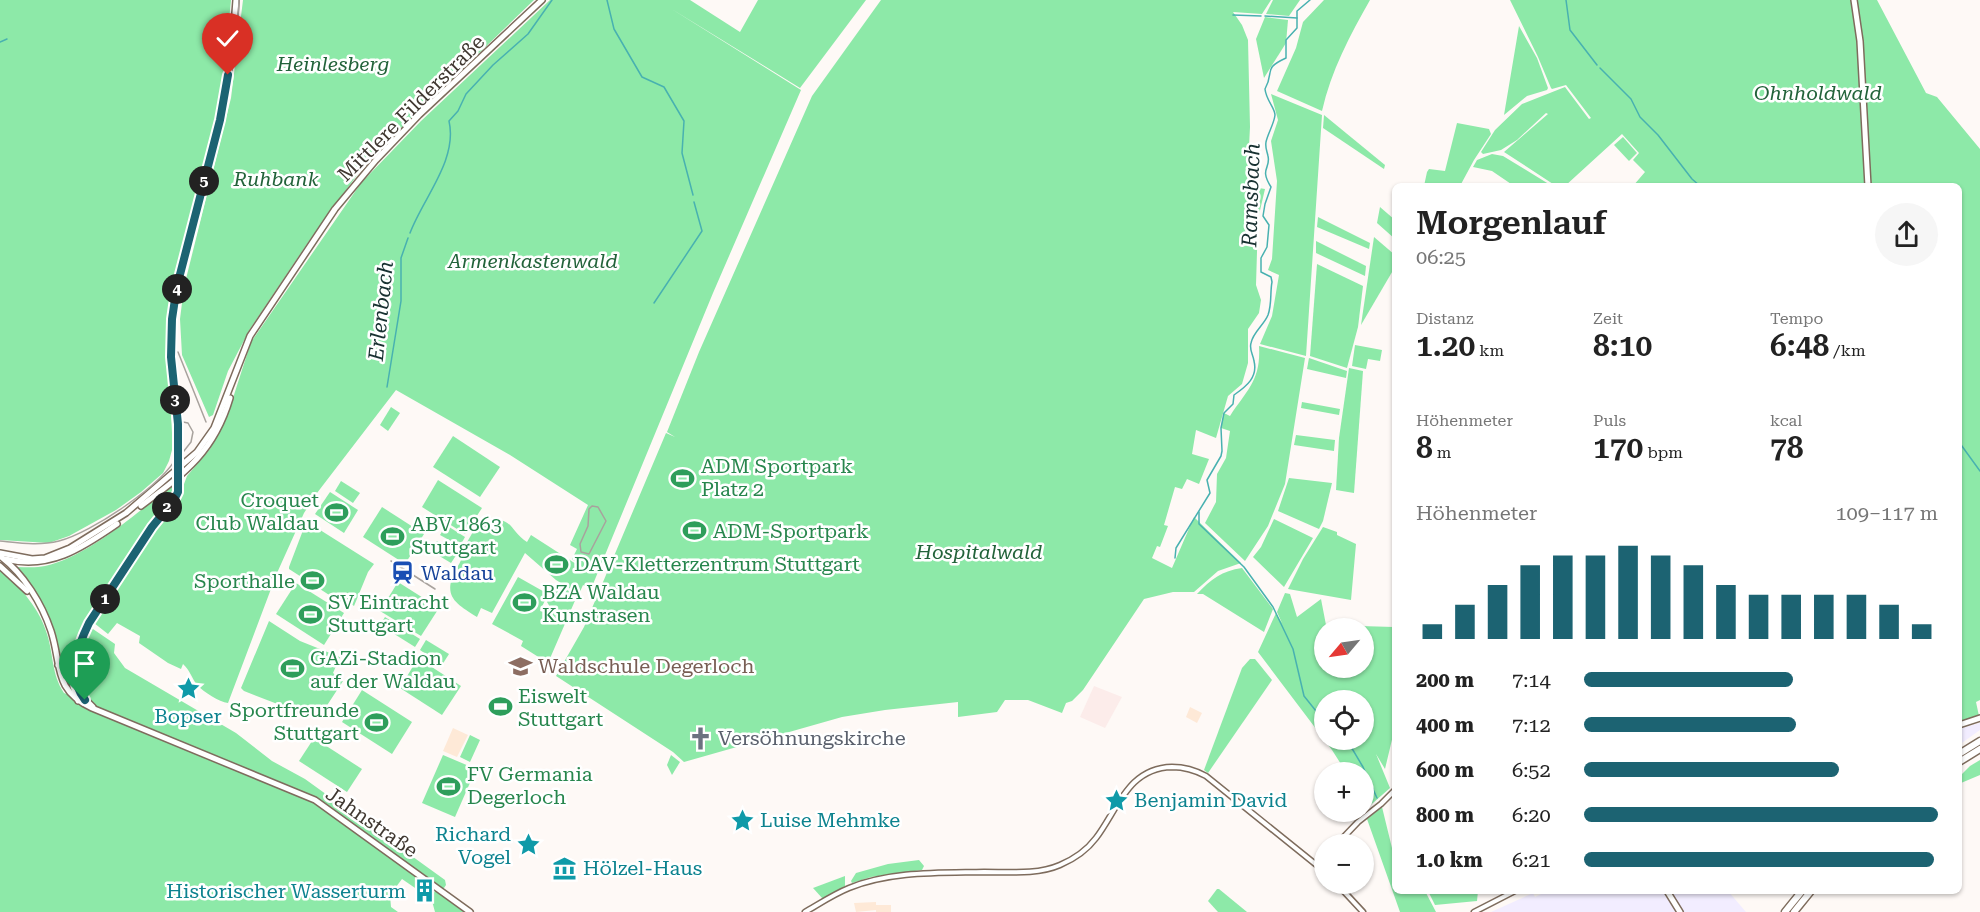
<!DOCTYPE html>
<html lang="de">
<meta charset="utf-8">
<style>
:root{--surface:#fff;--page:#f6f6f6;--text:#222;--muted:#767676;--accent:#1c6372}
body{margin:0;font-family:"Roboto Serif",serif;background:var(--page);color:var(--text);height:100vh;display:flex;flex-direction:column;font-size:22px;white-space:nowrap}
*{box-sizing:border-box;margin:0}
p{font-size:20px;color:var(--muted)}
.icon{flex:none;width:33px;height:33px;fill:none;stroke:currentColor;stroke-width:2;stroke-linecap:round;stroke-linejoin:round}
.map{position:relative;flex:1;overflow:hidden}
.sheet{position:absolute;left:1392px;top:183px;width:570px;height:711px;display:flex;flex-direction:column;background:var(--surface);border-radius:9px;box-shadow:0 2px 4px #0004}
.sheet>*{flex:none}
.needle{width:39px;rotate:241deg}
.controls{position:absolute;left:1314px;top:618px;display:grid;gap:12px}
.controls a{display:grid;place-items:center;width:60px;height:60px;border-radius:50%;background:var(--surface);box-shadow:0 2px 4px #0004;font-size:30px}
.pin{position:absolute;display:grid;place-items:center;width:51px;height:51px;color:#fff;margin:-62px -26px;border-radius:50% 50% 50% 0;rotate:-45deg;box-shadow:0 0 6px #0007}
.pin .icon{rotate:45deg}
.km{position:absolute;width:30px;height:30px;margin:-15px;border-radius:50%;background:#222;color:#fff;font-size:16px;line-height:30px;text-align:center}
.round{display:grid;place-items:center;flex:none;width:63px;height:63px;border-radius:32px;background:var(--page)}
.head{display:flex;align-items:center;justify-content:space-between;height:102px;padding:0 24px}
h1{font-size:33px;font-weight:600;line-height:45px}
.metrics{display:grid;grid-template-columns:repeat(3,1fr);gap:9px;height:102px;padding:6px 24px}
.metrics div{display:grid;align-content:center}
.metrics b{font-size:30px;font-weight:600}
.metrics small{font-size:16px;font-weight:400}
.metrics p{font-size:16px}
.chart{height:168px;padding:12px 24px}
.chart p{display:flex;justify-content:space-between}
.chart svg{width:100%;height:108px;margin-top:6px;stroke:var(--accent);stroke-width:6}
ul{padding:0 24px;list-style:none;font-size:20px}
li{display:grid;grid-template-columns:96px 72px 1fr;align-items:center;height:45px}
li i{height:15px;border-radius:8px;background:var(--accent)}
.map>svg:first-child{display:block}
.commercial{fill:#f2edff}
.industrial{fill:#fcecea}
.built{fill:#fee9d7}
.green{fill:#8de9a8;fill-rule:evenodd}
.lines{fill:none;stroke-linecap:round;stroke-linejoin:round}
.stream{stroke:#48b1b0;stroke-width:1.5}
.minor-casing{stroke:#7e6c5d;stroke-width:7}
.major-casing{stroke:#7e6c5d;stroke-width:8}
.highway-casing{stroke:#7e6c5d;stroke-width:9}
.minor{stroke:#fff;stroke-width:4}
.major{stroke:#fff;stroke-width:5}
.highway{stroke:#fff;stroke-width:6}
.tram{stroke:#a8a29d;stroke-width:1.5}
.route-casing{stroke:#fff;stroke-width:12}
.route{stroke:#1c6372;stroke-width:8}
.labels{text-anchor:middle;stroke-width:5;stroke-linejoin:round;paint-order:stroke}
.park-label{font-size:20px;font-style:italic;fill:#22633a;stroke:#fff}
.street-label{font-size:20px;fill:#403831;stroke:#fff}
.leisure-label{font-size:20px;fill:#27864d;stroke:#fff;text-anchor:start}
.transit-label{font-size:20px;fill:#164399;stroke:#fff;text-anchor:start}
.education-label{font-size:20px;fill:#785e54;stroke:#fff;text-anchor:start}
.culture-label{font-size:20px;fill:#0d838f;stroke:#fff;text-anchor:start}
.worship-label{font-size:20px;fill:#5b616d;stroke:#fff;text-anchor:start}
.water-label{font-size:21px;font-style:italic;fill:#183131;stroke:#fff}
</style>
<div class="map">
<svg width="1980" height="912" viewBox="0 0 1980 912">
<rect width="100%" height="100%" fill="#fef9f6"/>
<g class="commercial">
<path d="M1980,723V730L1959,745V729Z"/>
<path d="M1547,891H1728L1746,912H1491L1533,893L1535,897Z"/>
</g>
<path class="industrial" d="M1094,686L1122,697L1105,728L1080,717Z"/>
<g class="built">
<path d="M1190,707L1202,713L1197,723L1186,717Z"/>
<path d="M453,728L468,735L457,757L443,751Z"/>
<path d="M876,902V905H891V912H876V910L856,912L854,903Z"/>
</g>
<g class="green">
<path d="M0,0H231L222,93L174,285L167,320L172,433V450L169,461L163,473L141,492L116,510L69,536L49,543L0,540Z"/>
<path d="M243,0H534L368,160L309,241L250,329L228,371L213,415L209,417L182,355L180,319L184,287L231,98Z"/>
<path d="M550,0H690L740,32L758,0H866L800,88L670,8L801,90L713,293L591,589L583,585L579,594L556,580L525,553L492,613L481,608L477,617C455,603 442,596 456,569C460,563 463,558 462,551L478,523L482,526C511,510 509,531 527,542L531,535L587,571L572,559L577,549L570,545L588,505L510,455L396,390L317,493L304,513L277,573L228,703C219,702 204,692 197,685C192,679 190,670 183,664L181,669L168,663L139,643L140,636L117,623L108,634L94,623L119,587L160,519L177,503L187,476L210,449L232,401L251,342L361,183L421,121Z"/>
<path d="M881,0H1271L1262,14L1233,12L1242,25L1248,40L1250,127L1247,186L1265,189L1258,219L1256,285L1261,300L1259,313L1248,329V363L1242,384L1228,396L1216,438L1196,430L1192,454L1209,459L1199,484L1187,479L1182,489L1175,487L1164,525L1168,526L1160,547L1157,546L1152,558L1172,568L1194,517L1241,563L1218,571L1194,592H1173L1144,599L1083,690L1072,701L1066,703L1062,713L1028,700H1005L997,712L958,717V702L885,710L842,717L684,762L673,752L556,676L584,627L666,433L675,437L667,432L699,352L812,96Z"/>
<path d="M1273,0H1300L1289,16L1266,14Z"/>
<path d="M1324,0H1370C1350,35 1331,71 1322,111L1277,91L1296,48L1303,22Z"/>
<path d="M1510,0H1877L1926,93L1937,97L1980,149V700L1976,702L1979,716L1959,722V186H1633L1645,172L1633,160L1639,153L1622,134L1565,186L1553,184L1504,152L1548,114L1546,113L1517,140L1501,150L1483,154L1481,152L1495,130L1522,104L1565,87L1589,119L1591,118L1566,85L1552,89L1551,88L1538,57Z"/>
<path d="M1265,17L1288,20L1286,43L1264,78L1256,39Z"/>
<path d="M1519,26L1537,58L1548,88L1547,90L1527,96L1504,115Z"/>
<path d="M1271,94L1322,115L1306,356L1260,344L1272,316L1279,275L1268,270L1272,259L1277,181L1271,141L1278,120Z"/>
<path d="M1324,115L1385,165L1384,169L1323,128Z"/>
<path d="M1457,123L1489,129L1491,134L1474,160L1460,186H1424L1427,172L1429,169L1445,171Z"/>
<path d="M1623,137L1637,153L1629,161L1614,145Z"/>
<path d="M1492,154L1503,156L1552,186H1514L1492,171L1473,167L1477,160Z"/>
<path d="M1380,207L1395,220V239L1377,223Z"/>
<path d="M1318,217L1370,243L1369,249L1317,227Z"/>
<path d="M1374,237L1395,255V267L1361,325Z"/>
<path d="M1316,241L1366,266L1365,276L1316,253Z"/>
<path d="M1317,264L1363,286L1358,327L1347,368L1310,356Z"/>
<path d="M1355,345L1382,350L1380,361L1368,359L1366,369L1352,366Z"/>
<path d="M1259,346L1305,358L1285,484L1268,526L1245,561L1205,523L1216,502L1217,474L1226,458L1230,431L1221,428L1224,413L1230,416C1248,389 1261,380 1259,346Z"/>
<path d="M1309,358L1347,371L1346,378L1307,369Z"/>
<path d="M1349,368L1363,371L1354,493L1336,490L1339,438Z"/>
<path d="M1302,402L1340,409L1339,415L1301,408Z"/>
<path d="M391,407L400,413L388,431L380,425Z"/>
<path d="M1296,435L1335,440L1334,451L1294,445Z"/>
<path d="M453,436L500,467L480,497L433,467Z"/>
<path d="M1289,478L1332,483L1323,521L1319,529L1278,511Z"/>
<path d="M438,480L482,508L465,534L422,507Z"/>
<path d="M341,481L360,493L353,503L335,491Z"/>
<path d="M171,486L174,488L172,495L158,511L85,624L72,661L66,664L61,662C52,619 42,602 16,567C26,567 36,568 45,566C87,557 137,513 171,486Z"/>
<path d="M330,492L358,510L344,533L315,514Z"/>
<path d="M382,507L424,534L405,564L363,537Z"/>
<path d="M1274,519L1313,538L1284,587L1253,557L1261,547Z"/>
<path d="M309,523L374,564L368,572L354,606L343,598L340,602L289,569V567L305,525Z"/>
<path d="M446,525L465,537L460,546L440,535Z"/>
<path d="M1323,527L1337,532V535L1356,544L1351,600L1288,589L1303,559Z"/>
<path d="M437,541L457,554L451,563L431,551Z"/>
<path d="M0,568L5,570C21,590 40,609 47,634C54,656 51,673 64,693L78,698C79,689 77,682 77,674C77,657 84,642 90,627L115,644L114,653L125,668L236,733L272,761L305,779L445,880L446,885L440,894L468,912H435L432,901L430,899L435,891L424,883L418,890L402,879L390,895L391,907L398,912H0Z"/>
<path d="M1242,568L1273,609L1264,632L1203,594H1197C1211,579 1222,571 1242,568Z"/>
<path d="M518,577L548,594L540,611L544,612L546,608L549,609L550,607L547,602L552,592L567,590L577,596L548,663L521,646L523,641L492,624Z"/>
<path d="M398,582L439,608L421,636L380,611Z"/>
<path d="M296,583L344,613L324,645L276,614Z"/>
<path d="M1285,593L1290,594L1297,617L1321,599L1326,625L1394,627L1395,727L1385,769L1376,754L1390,788L1365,810L1364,772H1346L1332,750L1258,652L1276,613L1282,623L1277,612ZM1324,628H1364V668H1324ZM1324,700H1364V740H1324Z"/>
<path d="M385,617L420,639L415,647L380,625Z"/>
<path d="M269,621L300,641L340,657L333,673L343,681L324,710L317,711L314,709L308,715L302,717L295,714L293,710L244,691L241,688Z"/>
<path d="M426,640L449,654L442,665L420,650Z"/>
<path d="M418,658L461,686L442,715L400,688Z"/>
<path d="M1250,659H1255L1272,680L1208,773L1204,770L1242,668Z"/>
<path d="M362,690L412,722L392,754L342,722Z"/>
<path d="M470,735L480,740L470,762L460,757Z"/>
<path d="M314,738L362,769L347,792L299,761Z"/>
<path d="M443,755L476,769L455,817L422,803Z"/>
<path d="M671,755L680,762L672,775L667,765Z"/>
<path d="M1980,760V775L1961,783L1959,777L1970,766Z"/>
<path d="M1382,807L1392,848H1395V891H1425L1436,912H1400L1367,819Z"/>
<path d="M919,860L924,866L922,870L871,877L852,883L851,881L856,873L888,864Z"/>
<path d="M845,876V886L823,899L813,888Z"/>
<path d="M1217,889H1219L1247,912H1218L1208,901Z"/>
<path d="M1447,891H1478L1477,901L1435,905L1429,893Z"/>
</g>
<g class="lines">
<g class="stream">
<path d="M607,0L614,29L642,77L664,87L684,121L682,153L693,195"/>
<path d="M1566,0L1570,30L1597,65"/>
<path d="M1233,15L1261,16"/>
<path d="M1265,16L1297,18"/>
<path d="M0,42L7,39"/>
<path d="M1600,68L1631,99L1640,117L1658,135L1692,179L1700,186"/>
<path d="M410,233C423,198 458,160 449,121L458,111L466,94L493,65L528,34L552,0"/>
<path d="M654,303L702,231L694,202"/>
<path d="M387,387L401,301V258L408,238"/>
<path d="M1959,442L1980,471"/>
<path d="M1199,512V524L1244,567L1273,607L1293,649L1304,696L1324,721"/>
<path d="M1175,558L1176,548L1210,493L1207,480L1221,456L1222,451L1221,428L1224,413L1233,404L1234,395C1247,386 1258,377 1254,361C1253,354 1249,350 1251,343C1253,332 1264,325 1268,315C1272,304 1270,292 1272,282L1271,277L1261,272V258L1267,247L1269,225L1263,216L1265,204L1271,187C1259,168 1271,169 1268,156C1267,151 1265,148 1266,142C1268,133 1274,124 1275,115C1275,108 1266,100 1265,89C1275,71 1262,69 1286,58V40L1297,28V11L1310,0"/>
<path d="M1347,740L1363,767L1377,798"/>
</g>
<defs>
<g id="minor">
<path d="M1337,844L1358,822L1381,804L1395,790"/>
<path d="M1319,866L1324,860"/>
<path d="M1337,884L1363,912"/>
<path d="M805,912C819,904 834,894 849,888C891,871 939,873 984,872C1009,872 1037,875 1060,865C1074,859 1087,850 1096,838C1118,809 1128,768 1172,767C1185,767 1195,770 1206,776L1324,871"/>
<path d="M1474,912L1515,891"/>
</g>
<g id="major">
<path d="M1854,0L1860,41L1868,186"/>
<path d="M141,506C185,473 214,452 230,398"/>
<path d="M0,553L32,559L45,558L70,548L126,513L197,452L214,428L250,336L335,209L376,160L419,115L542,0"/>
<path d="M0,556C24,574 42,604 51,631C62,665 53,690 92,708L315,800L470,912"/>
<path d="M5,559C49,570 81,549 117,524"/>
<path d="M0,566L27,591"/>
<path d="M58,665L64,667L74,665"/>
<path d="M75,680L82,696L93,707"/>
<path d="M78,701C76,695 73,688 72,682C71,662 81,641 89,623L152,527L174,500L178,492V424L171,357L172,319L177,286L225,97L233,39L236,0"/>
<path d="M1959,725L1980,718"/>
<path d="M1667,891L1680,912"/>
</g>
<g id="highway">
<path d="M1959,754L1980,741"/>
<path d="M1959,762L1980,749"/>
<path d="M1785,912L1802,891"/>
<path d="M1794,912L1811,891"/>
</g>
</defs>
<use href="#minor" class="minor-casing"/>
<use href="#major" class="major-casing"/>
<use href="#highway" class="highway-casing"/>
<use href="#minor" class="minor"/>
<use href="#major" class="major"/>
<use href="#highway" class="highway"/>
<g class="tram">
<path d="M178,352L206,422"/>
<path d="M177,424L183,422L188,423L193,432L191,442L180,456"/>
<path d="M592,506L598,507L606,521L589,554L581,552L580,544L588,526L589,509Z"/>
<path d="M0,541C20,543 39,546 59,541C91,533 163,485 178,455C190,429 170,363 173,329C177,297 185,266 193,236C213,158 237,81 239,0"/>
<path d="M391,561L435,589"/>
</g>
</g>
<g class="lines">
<defs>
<path id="route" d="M85,700C66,675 77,648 89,623L152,527L174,500L178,492V424L171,357L172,319L177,286L220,120L228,75"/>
</defs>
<use href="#route" class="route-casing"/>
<use href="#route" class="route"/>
</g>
<defs>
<symbol id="stadium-bare" viewBox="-9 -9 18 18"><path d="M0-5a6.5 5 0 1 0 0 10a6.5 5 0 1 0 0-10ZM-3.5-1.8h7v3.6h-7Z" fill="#2e9e5b" stroke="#fff" stroke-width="2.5" paint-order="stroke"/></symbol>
<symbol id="station-bare" viewBox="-9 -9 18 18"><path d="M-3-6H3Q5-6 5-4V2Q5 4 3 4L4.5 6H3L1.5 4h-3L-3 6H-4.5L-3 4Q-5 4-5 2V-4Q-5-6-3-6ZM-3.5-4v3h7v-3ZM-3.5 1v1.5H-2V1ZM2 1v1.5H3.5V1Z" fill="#1a4fb4" stroke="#fff" stroke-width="2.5" paint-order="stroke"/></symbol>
<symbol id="school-bare" viewBox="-9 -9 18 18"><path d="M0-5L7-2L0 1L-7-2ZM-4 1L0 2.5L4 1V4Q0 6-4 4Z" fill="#8d6e63" stroke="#fff" stroke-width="2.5" paint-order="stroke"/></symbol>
<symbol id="sight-bare" viewBox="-9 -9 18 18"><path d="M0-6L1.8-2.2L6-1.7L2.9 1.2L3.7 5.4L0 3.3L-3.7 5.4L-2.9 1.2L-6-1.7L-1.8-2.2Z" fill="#0f9aa8" stroke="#fff" stroke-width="2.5" paint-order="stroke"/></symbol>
<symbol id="church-bare" viewBox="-9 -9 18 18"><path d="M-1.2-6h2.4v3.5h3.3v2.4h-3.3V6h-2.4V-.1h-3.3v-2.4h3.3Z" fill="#6b7280" stroke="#fff" stroke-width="2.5" paint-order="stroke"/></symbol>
<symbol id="museum-bare" viewBox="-9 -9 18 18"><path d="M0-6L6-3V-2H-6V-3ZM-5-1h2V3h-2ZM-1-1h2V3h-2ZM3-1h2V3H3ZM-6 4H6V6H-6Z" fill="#0f9aa8" stroke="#fff" stroke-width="2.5" paint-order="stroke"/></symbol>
<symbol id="building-bare" viewBox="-9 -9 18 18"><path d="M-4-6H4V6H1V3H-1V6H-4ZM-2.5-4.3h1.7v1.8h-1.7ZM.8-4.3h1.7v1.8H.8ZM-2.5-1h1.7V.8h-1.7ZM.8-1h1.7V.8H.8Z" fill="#0f9aa8" stroke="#fff" stroke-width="2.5" paint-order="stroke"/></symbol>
</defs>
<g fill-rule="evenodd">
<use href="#stadium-bare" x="666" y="462" width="33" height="33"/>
<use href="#stadium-bare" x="320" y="496" width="33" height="33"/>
<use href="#stadium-bare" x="678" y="514" width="33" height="33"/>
<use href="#stadium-bare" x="376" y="520" width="33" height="33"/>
<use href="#stadium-bare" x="540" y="548" width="33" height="33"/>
<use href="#station-bare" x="386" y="556" width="33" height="33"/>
<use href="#stadium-bare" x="296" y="564" width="33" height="33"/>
<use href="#stadium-bare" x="508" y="586" width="33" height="33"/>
<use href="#stadium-bare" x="294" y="598" width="33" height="33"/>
<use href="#school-bare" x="504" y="650" width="33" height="33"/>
<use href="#stadium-bare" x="276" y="652" width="33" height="33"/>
<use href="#sight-bare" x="172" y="672" width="33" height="33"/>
<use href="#stadium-bare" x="484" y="690" width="33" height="33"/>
<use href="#stadium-bare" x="360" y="706" width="33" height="33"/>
<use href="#church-bare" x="684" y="722" width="33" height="33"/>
<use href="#stadium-bare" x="432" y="770" width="33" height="33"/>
<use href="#sight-bare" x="1100" y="784" width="33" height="33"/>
<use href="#sight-bare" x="726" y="804" width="33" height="33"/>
<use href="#sight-bare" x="512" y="828" width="33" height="33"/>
<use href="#museum-bare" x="548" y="852" width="33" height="33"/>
<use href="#building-bare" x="408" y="874" width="33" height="33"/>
</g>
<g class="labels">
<g class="park-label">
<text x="333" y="71">Heinlesberg</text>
<text x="1818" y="100">Ohnholdwald</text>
<text x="276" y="186">Ruhbank</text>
<text x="533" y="268">Armenkastenwald</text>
<text x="979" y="559">Hospitalwald</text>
</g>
<g class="street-label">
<text transform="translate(411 108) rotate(-45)" y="7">Mittlere Filderstraße</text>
<text transform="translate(372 822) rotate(35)" y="7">Jahnstraße</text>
</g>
<g class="leisure-label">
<text x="701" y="473">ADM Sportpark<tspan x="701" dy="23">Platz 2</tspan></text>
<text x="319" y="507" text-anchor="end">Croquet<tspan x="319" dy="23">Club Waldau</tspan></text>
<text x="411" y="531">ABV 1863<tspan x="411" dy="23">Stuttgart</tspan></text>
<text x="713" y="538">ADM-Sportpark</text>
<text x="574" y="571">DAV-Kletterzentrum Stuttgart</text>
<text x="295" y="588" text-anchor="end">Sporthalle</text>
<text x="542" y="599">BZA Waldau<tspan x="542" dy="23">Kunstrasen</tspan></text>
<text x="328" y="609">SV Eintracht<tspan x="328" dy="23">Stuttgart</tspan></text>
<text x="310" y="665">GAZi-Stadion<tspan x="310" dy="23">auf der Waldau</tspan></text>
<text x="518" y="703">Eiswelt<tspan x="518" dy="23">Stuttgart</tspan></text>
<text x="359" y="717" text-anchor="end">Sportfreunde<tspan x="359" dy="23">Stuttgart</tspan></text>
<text x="467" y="781">FV Germania<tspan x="467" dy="23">Degerloch</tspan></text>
</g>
<g class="transit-label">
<text x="421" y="580">Waldau</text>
</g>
<g class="education-label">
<text x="538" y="673">Waldschule Degerloch</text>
</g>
<g class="culture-label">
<text x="188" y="723" text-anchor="middle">Bopser</text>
<text x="1134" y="807">Benjamin David</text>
<text x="760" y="827">Luise Mehmke</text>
<text x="511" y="841" text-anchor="end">Richard<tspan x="511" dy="23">Vogel</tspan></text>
<text x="583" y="875">Hölzel-Haus</text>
<text x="406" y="898" text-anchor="end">Historischer Wasserturm</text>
</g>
<g class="worship-label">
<text x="718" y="745">Versöhnungskirche</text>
</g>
<g class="water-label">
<text transform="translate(1251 195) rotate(-88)" y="7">Ramsbach</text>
<text transform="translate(381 311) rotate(-84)" y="7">Erlenbach</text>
</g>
</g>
</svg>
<div class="controls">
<a><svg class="needle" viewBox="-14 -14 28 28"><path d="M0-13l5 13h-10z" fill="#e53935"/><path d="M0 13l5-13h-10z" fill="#767676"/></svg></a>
<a><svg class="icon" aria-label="locate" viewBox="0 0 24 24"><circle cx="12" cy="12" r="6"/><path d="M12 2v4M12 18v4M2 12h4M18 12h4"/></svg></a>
<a>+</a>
<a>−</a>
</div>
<div class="pin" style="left:85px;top:700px;background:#1e9e55"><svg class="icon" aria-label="arrive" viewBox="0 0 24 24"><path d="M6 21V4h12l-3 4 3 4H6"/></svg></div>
<div class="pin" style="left:228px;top:75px;background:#d93025"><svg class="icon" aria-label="check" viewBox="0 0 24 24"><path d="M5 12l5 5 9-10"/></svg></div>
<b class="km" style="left:105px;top:599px">1</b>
<b class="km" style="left:167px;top:507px">2</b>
<b class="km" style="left:175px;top:400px">3</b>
<b class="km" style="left:177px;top:289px">4</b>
<b class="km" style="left:204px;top:181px">5</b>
<section class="sheet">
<div class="head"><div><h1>Morgenlauf</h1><p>06:25</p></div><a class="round"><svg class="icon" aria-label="share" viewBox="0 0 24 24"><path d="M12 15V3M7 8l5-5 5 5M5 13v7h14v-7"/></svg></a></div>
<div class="metrics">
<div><p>Distanz</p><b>1.20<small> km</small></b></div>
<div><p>Zeit</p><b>8:10</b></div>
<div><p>Tempo</p><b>6:48<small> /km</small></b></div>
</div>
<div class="metrics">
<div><p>Höhenmeter</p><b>8<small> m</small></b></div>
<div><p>Puls</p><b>170<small> bpm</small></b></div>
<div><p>kcal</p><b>78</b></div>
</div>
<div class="chart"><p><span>Höhenmeter</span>109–117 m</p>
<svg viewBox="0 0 160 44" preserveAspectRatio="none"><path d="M5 44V38M15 44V30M25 44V22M35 44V14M45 44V10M55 44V10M65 44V6M75 44V10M85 44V14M95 44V22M105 44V26M115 44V26M125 44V26M135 44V26M145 44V30M155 44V38"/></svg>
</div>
<ul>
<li><b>200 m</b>7:14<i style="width:59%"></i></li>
<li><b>400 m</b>7:12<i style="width:60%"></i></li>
<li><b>600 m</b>6:52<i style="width:72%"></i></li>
<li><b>800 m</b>6:20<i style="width:100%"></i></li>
<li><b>1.0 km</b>6:21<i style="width:99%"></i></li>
</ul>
</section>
</div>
